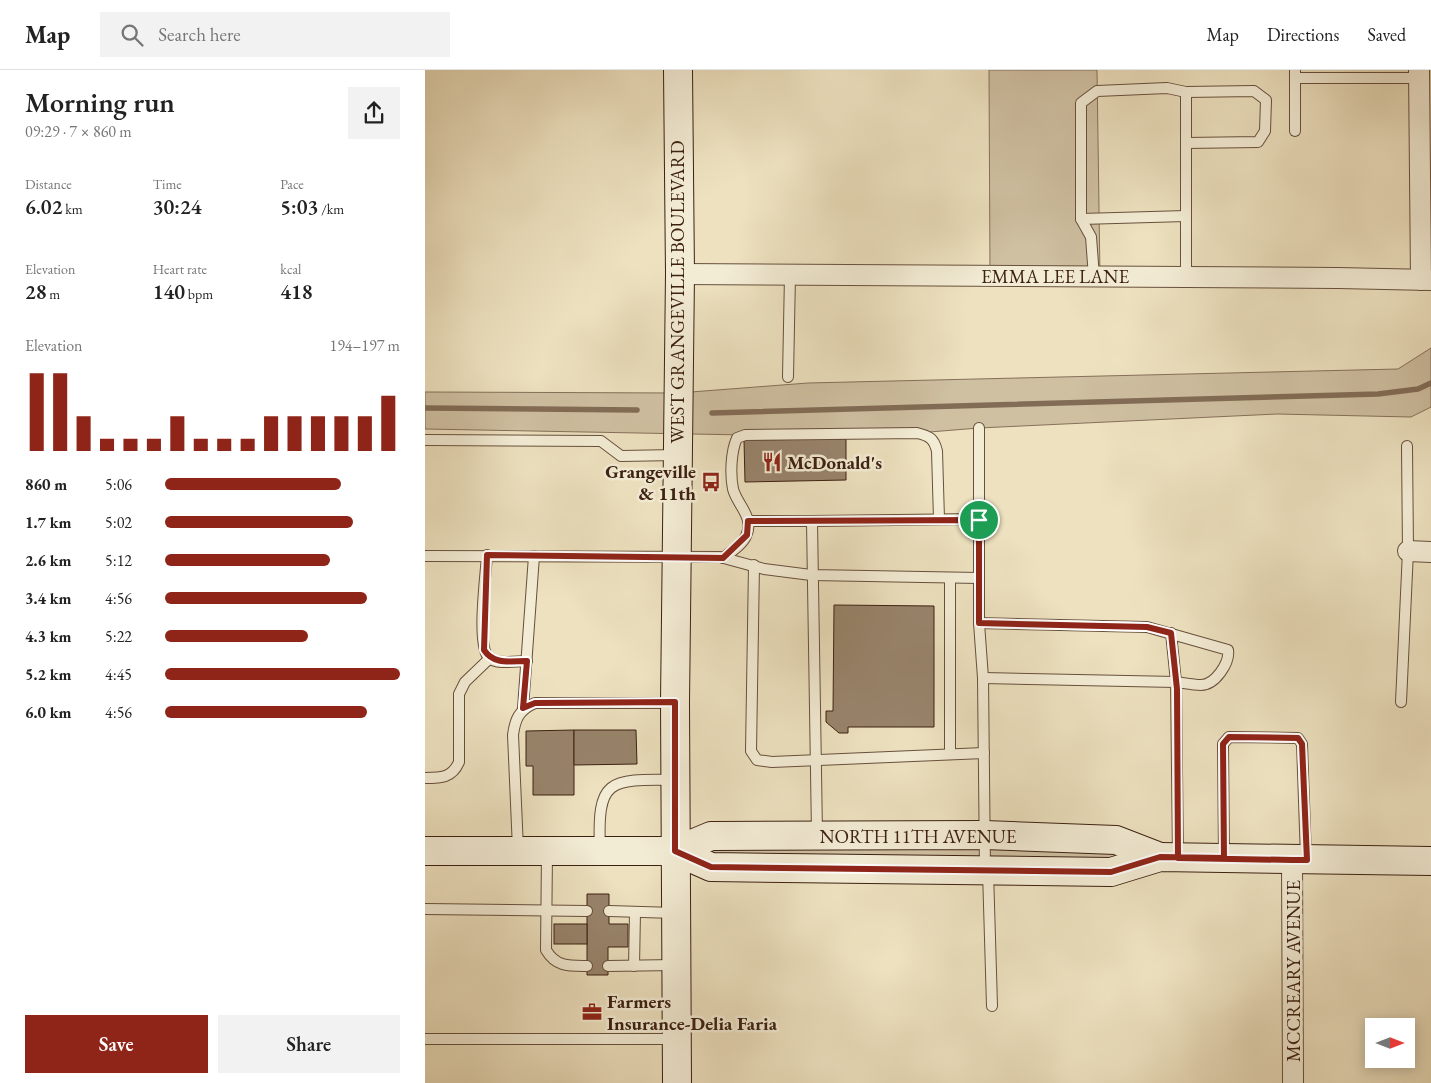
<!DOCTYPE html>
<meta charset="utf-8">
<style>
:root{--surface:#fff;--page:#f2f2f2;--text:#222;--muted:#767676;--line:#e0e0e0;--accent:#8f2418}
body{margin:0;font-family:"EB Garamond",serif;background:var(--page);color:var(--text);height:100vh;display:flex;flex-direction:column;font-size:19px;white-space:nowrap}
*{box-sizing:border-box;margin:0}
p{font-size:16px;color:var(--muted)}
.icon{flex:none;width:28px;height:28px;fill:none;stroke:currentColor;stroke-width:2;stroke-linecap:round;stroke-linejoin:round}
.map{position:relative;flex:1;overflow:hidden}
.details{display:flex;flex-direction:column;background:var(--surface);width:425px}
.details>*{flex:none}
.needle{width:32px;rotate:90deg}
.buttons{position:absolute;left:940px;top:948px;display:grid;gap:10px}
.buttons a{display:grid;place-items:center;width:50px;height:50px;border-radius:0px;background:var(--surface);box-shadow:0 2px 12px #0003;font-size:25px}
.pin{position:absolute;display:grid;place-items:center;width:42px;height:42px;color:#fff;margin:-21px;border:2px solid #fff;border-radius:50%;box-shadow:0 1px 5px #0007}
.round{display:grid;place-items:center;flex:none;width:52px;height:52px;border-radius:0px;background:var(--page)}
.head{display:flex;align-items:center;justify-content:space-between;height:85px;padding:0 25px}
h1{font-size:28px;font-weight:600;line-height:38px}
.metrics{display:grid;grid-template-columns:repeat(3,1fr);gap:8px;height:85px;padding:5px 25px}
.metrics div{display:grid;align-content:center}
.metrics b{font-size:21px;font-weight:600}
.metrics small{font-size:14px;font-weight:400}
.metrics p{font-size:14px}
.chart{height:140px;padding:10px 25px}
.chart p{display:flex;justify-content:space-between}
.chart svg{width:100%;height:90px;margin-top:5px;stroke:var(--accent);stroke-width:6}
.cta{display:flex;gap:10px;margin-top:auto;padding:10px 25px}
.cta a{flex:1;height:58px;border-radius:0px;background:var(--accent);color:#fff;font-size:20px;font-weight:600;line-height:58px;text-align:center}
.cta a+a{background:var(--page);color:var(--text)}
ul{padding:0 25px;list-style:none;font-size:16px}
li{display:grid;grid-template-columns:80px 60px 1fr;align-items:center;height:38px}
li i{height:12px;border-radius:6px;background:var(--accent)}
header{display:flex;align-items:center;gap:30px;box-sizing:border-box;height:70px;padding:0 25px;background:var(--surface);border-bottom:1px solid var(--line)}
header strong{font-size:24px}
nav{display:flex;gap:28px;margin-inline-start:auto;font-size:18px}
.search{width:350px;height:45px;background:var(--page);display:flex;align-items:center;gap:12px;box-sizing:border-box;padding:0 18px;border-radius:0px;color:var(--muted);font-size:19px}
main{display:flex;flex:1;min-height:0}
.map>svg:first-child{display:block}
.green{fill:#cfc0a2;stroke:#86705a}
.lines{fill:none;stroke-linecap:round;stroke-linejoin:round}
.stream{stroke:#826c56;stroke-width:5.5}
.building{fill:#98846c;stroke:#3c2012}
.lane-casing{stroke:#68503d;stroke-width:12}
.street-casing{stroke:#68503d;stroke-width:22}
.secondary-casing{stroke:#3c2012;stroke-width:30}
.lane{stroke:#f3ecd5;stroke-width:10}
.street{stroke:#f3ecd5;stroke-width:20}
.secondary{stroke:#f3ecd5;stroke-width:28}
.route-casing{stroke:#fff;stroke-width:10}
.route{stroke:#8f2418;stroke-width:6}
.labels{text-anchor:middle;stroke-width:5;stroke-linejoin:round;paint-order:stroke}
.street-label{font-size:19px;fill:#3c2012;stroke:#f3ecd5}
.poi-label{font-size:19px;font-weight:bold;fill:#3c2012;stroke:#f3ecd5;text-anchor:start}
</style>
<header>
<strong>Map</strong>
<div class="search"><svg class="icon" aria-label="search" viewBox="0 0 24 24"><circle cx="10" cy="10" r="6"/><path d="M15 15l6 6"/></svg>Search here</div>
<nav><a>Map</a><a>Directions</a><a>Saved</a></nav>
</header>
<main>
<section class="details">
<div class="head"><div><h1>Morning run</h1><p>09:29 · 7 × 860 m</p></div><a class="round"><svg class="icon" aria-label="share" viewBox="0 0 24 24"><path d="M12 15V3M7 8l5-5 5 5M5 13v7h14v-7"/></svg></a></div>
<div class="metrics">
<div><p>Distance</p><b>6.02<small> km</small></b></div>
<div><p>Time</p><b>30:24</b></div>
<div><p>Pace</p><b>5:03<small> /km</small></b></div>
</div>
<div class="metrics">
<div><p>Elevation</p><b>28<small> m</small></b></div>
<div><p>Heart rate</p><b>140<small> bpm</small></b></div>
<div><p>kcal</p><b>418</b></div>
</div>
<div class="chart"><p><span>Elevation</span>194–197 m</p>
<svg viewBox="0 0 160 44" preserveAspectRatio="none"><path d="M5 44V6M15 44V6M25 44V27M35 44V38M45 44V38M55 44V38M65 44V27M75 44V38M85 44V38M95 44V38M105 44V27M115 44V27M125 44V27M135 44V27M145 44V27M155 44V17"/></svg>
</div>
<ul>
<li><b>860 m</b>5:06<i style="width:75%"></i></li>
<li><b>1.7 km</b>5:02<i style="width:80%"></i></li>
<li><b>2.6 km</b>5:12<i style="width:70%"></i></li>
<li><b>3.4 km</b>4:56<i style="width:86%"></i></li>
<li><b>4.3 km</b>5:22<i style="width:61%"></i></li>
<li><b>5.2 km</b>4:45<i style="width:100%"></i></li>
<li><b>6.0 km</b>4:56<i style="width:86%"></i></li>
</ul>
<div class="cta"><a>Save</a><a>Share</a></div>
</section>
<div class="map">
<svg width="1006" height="1013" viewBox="0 0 1006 1013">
<rect width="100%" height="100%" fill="#ede1bf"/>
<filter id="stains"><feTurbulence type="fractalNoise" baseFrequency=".004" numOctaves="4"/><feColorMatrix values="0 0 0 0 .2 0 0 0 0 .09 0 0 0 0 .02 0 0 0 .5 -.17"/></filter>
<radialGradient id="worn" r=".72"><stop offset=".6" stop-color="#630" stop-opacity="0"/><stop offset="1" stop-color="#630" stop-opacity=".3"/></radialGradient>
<g class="green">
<path d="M564,0H672L675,207L565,206Z"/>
<path d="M1006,278V337L986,347L852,344L554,358L492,363L320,365L0,359V322L253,323L383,313L973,299Z"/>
<path d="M560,765L735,787L560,800L250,781Z"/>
</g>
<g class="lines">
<g class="stream">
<path d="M0,338L212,340"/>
<path d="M287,343L953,324L993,319L1006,313"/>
</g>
</g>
<g class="building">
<path d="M421,369V410L320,412L319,370Z"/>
<path d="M409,535L509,536V657H423V663H414L401,652V641H408Z"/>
<path d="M149,660V725H108V696H101V661Z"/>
<path d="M149,660H211L212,694L149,695Z"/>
<path d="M162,824H184V854H203V877H183V905H162Z"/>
<rect x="129" y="854" width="33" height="20"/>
</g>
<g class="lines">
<defs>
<g id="lane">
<path d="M870,0V61"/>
<path d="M870,8H994"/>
<path d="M761,22L829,21L841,30L840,61L833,72L761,73"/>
<path d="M656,149L761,146"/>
<path d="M669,207L666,167L656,149V33L672,21L742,18L761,22V207"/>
<path d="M363,307L365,205"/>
<path d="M554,358V553L558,608L560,799"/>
<path d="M0,370L176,371L196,386L251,385"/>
<path d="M323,451H387"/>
<path d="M62,485C61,504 51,576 64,588C72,595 91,591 102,591"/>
<path d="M0,486L295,487L339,499L386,505L554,508"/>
<path d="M298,488C306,482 317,475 321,466C330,447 312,435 308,419C305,404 306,381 312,368L320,365L492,363C505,366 509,369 512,381L514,449"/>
<path d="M329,495L326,681L332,690L347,692L559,683"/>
<path d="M525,508V684"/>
<path d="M554,553L722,557L803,580C805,593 790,615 776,615C768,615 759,613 751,612L746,563"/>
<path d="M558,608L751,612L753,787"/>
<path d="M976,632L983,481L982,376"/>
<path d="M98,638L109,486"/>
<path d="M0,708C16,708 27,708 34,692V624L40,612L65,588"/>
<path d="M392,764L387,451L554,449"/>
<path d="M93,779L88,665C90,649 94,640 110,633H249"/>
<path d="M175,780C172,709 183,709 249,710"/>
<path d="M122,782L121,880C131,897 144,896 162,896"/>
<path d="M799,787L798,674L804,667L873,668L877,674L881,788"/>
<path d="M563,801L567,936"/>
<path d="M0,839L162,841"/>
<path d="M184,841L250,843"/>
<path d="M183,896L250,895"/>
<path d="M209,896L210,842"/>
<path d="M0,969H251"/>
</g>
<g id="street">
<path d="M994,0L996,210"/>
<path d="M255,204L913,208L1006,210"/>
<path d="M983,481L1006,482"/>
<path d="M867,789L868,1013"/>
</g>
<g id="secondary">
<path d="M0,781H250L286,766L560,765L691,770L735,787"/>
<path d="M250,781L286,797L686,802L735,787L1006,791"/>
<path d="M252,1013L250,633L255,204L253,0"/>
</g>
</defs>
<use href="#lane" class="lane-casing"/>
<use href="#street" class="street-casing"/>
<use href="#secondary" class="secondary-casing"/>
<use href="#lane" class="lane"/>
<use href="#street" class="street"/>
<use href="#secondary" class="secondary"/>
</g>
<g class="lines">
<defs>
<path id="route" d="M554,450L323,451L322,465L298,488L62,485L59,580C69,595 85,591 102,591L98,638L110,633L250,632V781L286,797L686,802L735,787L799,788L798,674L804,667L873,668L877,674L882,790H867L753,788L752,619L746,563L722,557L554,553V450"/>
</defs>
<use href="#route" class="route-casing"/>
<use href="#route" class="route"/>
</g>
<defs>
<symbol id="restaurant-bare" viewBox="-9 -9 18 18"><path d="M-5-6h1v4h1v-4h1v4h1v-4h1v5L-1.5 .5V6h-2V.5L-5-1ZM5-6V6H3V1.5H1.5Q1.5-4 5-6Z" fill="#8f2418" stroke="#f3ecd5" stroke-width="2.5" paint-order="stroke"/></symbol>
<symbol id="bus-bare" viewBox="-9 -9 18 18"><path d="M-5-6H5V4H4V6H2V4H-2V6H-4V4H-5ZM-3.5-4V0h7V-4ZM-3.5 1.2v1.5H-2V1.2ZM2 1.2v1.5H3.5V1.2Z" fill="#8f2418" stroke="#f3ecd5" stroke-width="2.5" paint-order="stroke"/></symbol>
<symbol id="office-bare" viewBox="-9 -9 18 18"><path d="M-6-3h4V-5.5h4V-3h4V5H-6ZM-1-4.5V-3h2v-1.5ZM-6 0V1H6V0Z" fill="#8f2418" stroke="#f3ecd5" stroke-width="2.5" paint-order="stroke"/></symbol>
</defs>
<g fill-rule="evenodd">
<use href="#restaurant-bare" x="333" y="378" width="28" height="28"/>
<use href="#bus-bare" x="272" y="398" width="28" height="28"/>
<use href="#office-bare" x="153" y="928" width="28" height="28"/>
</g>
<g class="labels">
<g class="street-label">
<text x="630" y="213">EMMA LEE LANE</text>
<text transform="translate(252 222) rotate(-90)" y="7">WEST GRANGEVILLE BOULEVARD</text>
<text x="493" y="773">NORTH 11TH AVENUE</text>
<text transform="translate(868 901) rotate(-90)" y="7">MCCREARY AVENUE</text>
</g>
<g class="poi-label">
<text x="362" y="399">McDonald's</text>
<text x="271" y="408" text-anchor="end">Grangeville<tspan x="271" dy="22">&amp; 11th</tspan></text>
<text x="182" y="938">Farmers<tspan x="182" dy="22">Insurance-Delia Faria</tspan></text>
</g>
</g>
<rect width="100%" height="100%" filter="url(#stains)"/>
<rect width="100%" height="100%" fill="url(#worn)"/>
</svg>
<div class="buttons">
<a><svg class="needle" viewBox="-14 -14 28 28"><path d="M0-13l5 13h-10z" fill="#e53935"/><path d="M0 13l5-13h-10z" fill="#767676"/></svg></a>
</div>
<div class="pin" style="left:554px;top:450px;background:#1e9e55"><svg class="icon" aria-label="arrive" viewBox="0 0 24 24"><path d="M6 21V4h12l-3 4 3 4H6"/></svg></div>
</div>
</main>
